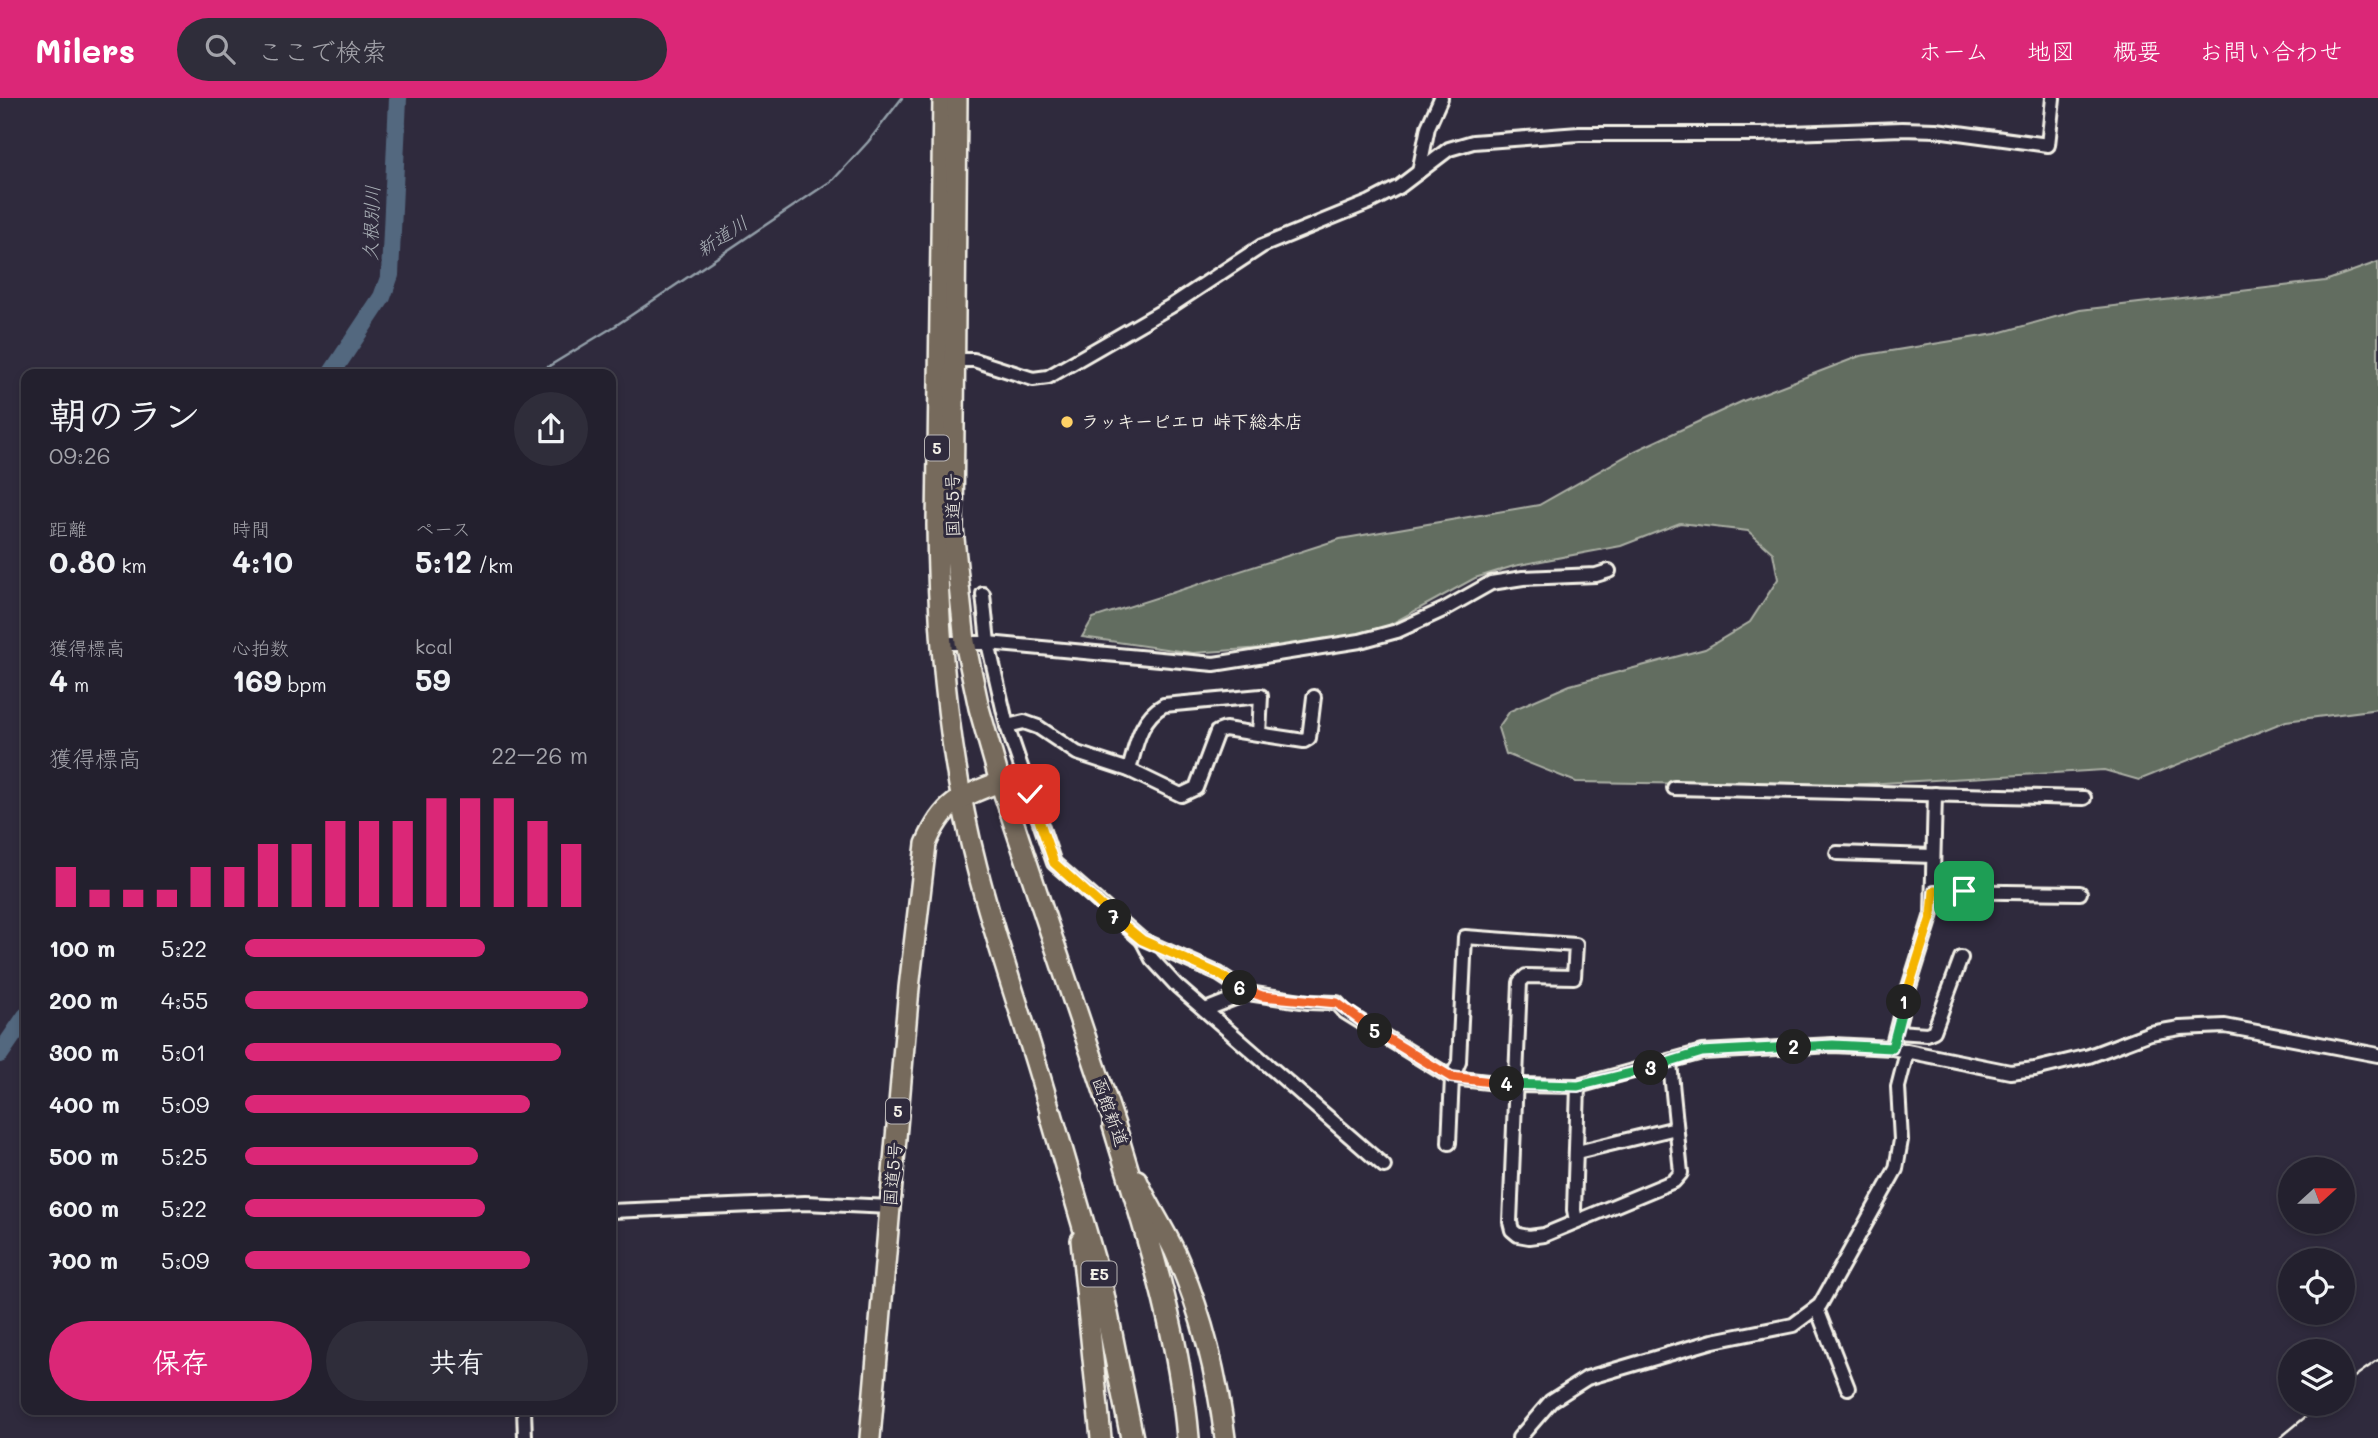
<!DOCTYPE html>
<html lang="ja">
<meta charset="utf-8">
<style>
:root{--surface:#23202e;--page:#2f2d3a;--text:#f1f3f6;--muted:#a3a3aa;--line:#403e4a;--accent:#db2777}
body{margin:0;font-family:Mali,"Klee One",sans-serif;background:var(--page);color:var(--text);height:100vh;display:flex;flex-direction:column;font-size:26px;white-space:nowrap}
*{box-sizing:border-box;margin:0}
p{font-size:23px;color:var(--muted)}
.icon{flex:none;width:38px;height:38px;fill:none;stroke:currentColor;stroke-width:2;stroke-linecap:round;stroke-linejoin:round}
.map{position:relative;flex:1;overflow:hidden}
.details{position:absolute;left:21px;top:271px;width:595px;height:1046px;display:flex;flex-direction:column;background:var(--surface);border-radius:14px;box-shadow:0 4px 10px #0003,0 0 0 2px var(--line)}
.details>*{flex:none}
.needle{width:46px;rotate:69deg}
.fabs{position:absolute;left:2278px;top:1059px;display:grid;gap:14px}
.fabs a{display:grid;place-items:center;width:77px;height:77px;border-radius:50%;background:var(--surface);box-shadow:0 4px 10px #0003,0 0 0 2px var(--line);font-size:35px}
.pin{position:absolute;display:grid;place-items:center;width:60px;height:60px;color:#fff;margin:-30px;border-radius:14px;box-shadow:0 4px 10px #0006}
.km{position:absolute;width:35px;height:35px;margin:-18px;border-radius:50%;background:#222;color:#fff;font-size:19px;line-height:35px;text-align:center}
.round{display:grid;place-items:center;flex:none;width:74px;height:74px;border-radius:37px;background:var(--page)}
.summary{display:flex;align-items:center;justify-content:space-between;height:119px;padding:0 28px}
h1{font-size:38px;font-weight:700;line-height:52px}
.figures{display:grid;grid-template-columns:repeat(3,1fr);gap:10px;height:119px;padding:7px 28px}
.figures div{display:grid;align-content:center}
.figures b{font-size:30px;font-weight:700}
.figures small{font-size:19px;font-weight:400}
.figures p{font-size:19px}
.chart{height:196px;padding:14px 28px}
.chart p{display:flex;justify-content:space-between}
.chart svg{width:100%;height:126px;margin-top:7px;stroke:var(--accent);stroke-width:6}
.cta{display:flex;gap:14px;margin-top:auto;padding:14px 28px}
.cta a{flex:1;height:80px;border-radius:42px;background:var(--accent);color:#fff;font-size:28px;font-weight:700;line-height:80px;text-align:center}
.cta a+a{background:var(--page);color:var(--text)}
ul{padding:0 28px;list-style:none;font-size:23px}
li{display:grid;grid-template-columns:112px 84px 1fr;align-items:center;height:52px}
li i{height:18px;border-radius:9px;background:var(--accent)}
header{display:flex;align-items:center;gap:42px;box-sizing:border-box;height:98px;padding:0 35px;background:var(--accent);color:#fff}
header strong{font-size:33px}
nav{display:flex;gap:38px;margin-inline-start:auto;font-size:24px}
.search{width:490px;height:63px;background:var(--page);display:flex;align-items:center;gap:18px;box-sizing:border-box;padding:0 24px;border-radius:38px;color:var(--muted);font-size:26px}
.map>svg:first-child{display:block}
.green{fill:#626d61;stroke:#abafa4;stroke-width:2}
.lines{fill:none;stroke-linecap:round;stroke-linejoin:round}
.stream{stroke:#939fa9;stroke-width:2.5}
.river{stroke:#53687f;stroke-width:18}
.minor-casing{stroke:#f4f1e8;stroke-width:18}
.trunk-casing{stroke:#f4f1e8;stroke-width:24}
.motorway-casing{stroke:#f4f1e8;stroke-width:26}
.minor{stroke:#2f2a3d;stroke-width:12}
.trunk{stroke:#766a5c;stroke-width:19}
.motorway{stroke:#766a5c;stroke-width:21}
.rail{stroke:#f4f1e8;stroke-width:2.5}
.split-1-casing{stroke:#fff;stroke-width:14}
.split-2-casing{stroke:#fff;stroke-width:14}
.split-3-casing{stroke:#fff;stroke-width:14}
.split-4-casing{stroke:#fff;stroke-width:14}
.split-5-casing{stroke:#fff;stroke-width:14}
.split-6-casing{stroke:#fff;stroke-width:14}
.split-7-casing{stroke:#fff;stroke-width:14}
.split-8-casing{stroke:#fff;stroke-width:14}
.split-1{stroke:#f5b400;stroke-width:9}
.split-2{stroke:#22a559;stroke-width:9}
.split-3{stroke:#22a559;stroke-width:9}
.split-4{stroke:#22a559;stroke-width:9}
.split-5{stroke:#f0652b;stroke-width:9}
.split-6{stroke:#f0652b;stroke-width:9}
.split-7{stroke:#f5b400;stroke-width:9}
.split-8{stroke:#f5b400;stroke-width:9}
.poi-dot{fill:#ffd166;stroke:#2f2a3d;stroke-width:2.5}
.labels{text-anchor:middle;stroke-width:6;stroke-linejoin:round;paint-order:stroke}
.shield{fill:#2f2a3d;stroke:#b9b5b5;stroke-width:2}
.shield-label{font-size:16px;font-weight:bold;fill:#f4f1e8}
.poi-label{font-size:18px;font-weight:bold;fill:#f4f1e8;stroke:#2f2a3d;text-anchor:start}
.street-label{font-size:18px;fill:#f4f1e8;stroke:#2f2a3d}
.water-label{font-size:19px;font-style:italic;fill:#acb3b9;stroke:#2f2a3d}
</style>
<header>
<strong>Milers</strong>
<div class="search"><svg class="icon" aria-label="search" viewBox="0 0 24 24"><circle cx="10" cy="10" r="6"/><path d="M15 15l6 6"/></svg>ここで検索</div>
<nav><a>ホーム</a><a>地図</a><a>概要</a><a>お問い合わせ</a></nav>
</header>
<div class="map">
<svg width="2378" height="1340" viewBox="0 0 2378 1340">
<rect width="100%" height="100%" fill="#2f2a3d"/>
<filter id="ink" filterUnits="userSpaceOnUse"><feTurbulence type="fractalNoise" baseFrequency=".0143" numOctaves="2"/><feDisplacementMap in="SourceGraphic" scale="14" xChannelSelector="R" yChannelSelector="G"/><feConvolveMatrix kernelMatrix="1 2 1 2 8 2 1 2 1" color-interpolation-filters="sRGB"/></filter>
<g filter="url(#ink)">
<path class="green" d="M2378,164V611L2286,623L2139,682L2104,672L1831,688L1576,684L1506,656L1498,630L1510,613L1570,587L1705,551L1750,524L1778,481L1773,455L1748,433L1680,425L1621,448L1514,468L1475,480L1382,531L1333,545L1193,555L1082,539L1093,520L1340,441L1539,407L1635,353L1743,303L1860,258L1995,236L2080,212L2325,183Z"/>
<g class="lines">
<path class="stream" d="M536,276L615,228L834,81L868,44L902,0"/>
<g class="river">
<path d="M331,276L382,199L390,177L398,0"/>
<path d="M0,956L26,918"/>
</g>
<defs>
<g id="minor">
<path d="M1419,74L1428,29L1441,0"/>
<path d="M949,262H974L1033,281L1048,279L1171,208L1262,148L1370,104L1399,89L1449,51L1473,44L1579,36H1760L1902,31L1936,32L2048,47L2053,0"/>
<path d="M983,496L988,545L1007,628L1054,765L1142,842L1219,876L1248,895L1308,904L1337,905L1345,914L1452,980L1515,987L1578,988L1702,954L1833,947L1892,950L2010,974L2035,971L2089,958L2150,935L2180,930L2225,928L2378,957"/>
<path d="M941,545H988L1214,566L1360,543L1397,533L1443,512L1491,485L1523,480L1596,477L1609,473"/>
<path d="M1007,628L1024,624L1038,629L1077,655L1129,672L1181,697L1196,690L1217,634L1225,631L1304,643L1309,640L1314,599"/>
<path d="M1129,672C1136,647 1140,620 1164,607L1261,598L1259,636"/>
<path d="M1674,690L2084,700"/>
<path d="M1837,755L1933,758"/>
<path d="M1934,793L2080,795"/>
<path d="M1142,842L1152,861L1177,888L1384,1068"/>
<path d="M1205,912L1248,895"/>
<path d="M1897,934L1927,936L1934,933L1961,860"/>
<path d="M1892,950L1902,911L1932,816L1935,696"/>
<path d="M1449,1045L1452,980L1459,964L1465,839L1576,847L1574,879L1526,878L1520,884L1510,1124L1512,1132L1518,1137L1529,1139L1544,1137L1674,1083L1681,1075L1670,965"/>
<path d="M1577,1054L1676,1030"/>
<path d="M611,1113L805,1105L890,1109"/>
<path d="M1576,1123L1574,1112L1578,988"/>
<path d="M1817,1211L1848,1290"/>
<path d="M524,1312L525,1340"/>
<path d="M1519,1340L1551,1303L1587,1280L1713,1243L1793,1227L1820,1207L1896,1071L1901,1042L1898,989L1907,954"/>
</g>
<g id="trunk">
<path d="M943,0L937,427C938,542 948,658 977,770C999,858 1032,943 1055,1031"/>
<path d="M957,0L953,431L965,544L979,610L1000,684L1120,1042"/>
<path d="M1137,1082C1148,1107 1163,1129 1175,1154C1201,1212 1217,1276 1225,1340"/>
<path d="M1081,1142L1101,1340"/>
<path d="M870,1340L909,890L926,746C943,705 960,699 1000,684"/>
</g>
<g id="motorway">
<path d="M1051,1016L1102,1191L1132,1340"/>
<path d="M1114,1028C1145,1131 1179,1232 1188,1340"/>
</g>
</defs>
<use href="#minor" class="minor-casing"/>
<use href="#trunk" class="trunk-casing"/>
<use href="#motorway" class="motorway-casing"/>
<use href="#minor" class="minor"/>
<use href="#trunk" class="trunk"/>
<use href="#motorway" class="motorway"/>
<g class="rail">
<path d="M2343,1287L2378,1262"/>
<path d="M2280,1340L2321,1306"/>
</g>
</g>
</g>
<g class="lines" filter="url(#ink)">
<defs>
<path id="split-1" d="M1904,904L1932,816L1934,793H1964"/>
<path id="split-2" d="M1794,949L1833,947L1892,950L1904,904"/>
<path id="split-3" d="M1651,970L1702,954L1794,949"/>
<path id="split-4" d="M1507,986L1578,988L1651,970"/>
<path id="split-5" d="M1375,933L1451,979L1507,986"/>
<path id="split-6" d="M1240,890L1262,898L1337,905L1375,933"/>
<path id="split-7" d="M1114,819L1142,842L1219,876L1240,890"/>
<path id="split-8" d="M1030,696L1054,765L1114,819"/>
</defs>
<use href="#split-1" class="split-1-casing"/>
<use href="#split-2" class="split-2-casing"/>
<use href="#split-3" class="split-3-casing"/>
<use href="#split-4" class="split-4-casing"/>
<use href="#split-5" class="split-5-casing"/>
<use href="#split-6" class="split-6-casing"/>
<use href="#split-7" class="split-7-casing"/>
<use href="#split-8" class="split-8-casing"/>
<use href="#split-1" class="split-1"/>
<use href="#split-2" class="split-2"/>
<use href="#split-3" class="split-3"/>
<use href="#split-4" class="split-4"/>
<use href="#split-5" class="split-5"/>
<use href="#split-6" class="split-6"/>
<use href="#split-7" class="split-7"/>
<use href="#split-8" class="split-8"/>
</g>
<circle class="poi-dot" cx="1067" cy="324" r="7"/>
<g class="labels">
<g class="shield">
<rect x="925" y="337.5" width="24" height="25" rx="5"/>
<rect x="886" y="1000.5" width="24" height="25" rx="5"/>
<rect x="1081.5" y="1163.5" width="35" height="25" rx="5"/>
</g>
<g class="shield-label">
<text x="937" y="356">5</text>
<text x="898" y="1019">5</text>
<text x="1099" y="1182">E5</text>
</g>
<g class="poi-label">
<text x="1081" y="330">ラッキーピエロ 峠下総本店</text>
</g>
<g class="street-label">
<text transform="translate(953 407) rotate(-91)" y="6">国道5号</text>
<text transform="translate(1110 1014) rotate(70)" y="6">函館新道</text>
<text transform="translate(893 1076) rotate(-85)" y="6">国道5号</text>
</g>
<g class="water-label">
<text transform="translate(371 125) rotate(-88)" y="7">久根別川</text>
<text transform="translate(722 138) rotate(-33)" y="7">新道川</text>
</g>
</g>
</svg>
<div class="fabs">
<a><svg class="needle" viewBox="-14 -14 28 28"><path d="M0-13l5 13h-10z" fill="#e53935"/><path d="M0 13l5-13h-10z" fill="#a3a3aa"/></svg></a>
<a><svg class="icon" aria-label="locate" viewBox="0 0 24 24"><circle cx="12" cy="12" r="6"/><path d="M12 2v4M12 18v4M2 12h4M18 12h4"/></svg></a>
<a><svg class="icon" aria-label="layers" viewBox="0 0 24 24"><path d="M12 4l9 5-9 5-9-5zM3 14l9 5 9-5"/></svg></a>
</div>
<div class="pin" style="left:1964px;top:793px;background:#1e9e55"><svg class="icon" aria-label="arrive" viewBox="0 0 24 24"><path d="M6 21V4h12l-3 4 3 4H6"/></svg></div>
<div class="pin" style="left:1030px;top:696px;background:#d93025"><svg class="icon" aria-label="check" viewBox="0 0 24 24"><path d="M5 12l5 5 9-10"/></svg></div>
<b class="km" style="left:1904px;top:904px">1</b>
<b class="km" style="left:1794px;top:949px">2</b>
<b class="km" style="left:1651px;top:970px">3</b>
<b class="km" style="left:1507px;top:986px">4</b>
<b class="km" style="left:1375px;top:933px">5</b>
<b class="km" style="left:1240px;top:890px">6</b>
<b class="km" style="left:1114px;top:819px">7</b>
<section class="details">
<div class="summary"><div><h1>朝のラン</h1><p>09:26</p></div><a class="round"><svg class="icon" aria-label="share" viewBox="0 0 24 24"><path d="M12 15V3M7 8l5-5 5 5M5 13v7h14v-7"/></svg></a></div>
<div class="figures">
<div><p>距離</p><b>0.80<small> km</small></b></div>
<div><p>時間</p><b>4:10</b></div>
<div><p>ペース</p><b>5:12<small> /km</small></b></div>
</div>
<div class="figures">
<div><p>獲得標高</p><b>4<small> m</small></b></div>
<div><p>心拍数</p><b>169<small> bpm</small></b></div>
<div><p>kcal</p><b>59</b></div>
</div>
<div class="chart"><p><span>獲得標高</span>22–26 m</p>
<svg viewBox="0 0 160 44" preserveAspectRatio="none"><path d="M5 44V30M15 44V38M25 44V38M35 44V38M45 44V30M55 44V30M65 44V22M75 44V22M85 44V14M95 44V14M105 44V14M115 44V6M125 44V6M135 44V6M145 44V14M155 44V22"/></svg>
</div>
<ul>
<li><b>100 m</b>5:22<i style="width:70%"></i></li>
<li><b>200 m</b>4:55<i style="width:100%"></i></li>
<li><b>300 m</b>5:01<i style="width:92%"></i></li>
<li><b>400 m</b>5:09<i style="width:83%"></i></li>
<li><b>500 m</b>5:25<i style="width:68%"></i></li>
<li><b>600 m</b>5:22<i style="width:70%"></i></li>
<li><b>700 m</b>5:09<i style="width:83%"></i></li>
</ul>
<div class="cta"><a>保存</a><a>共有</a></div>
</section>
</div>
